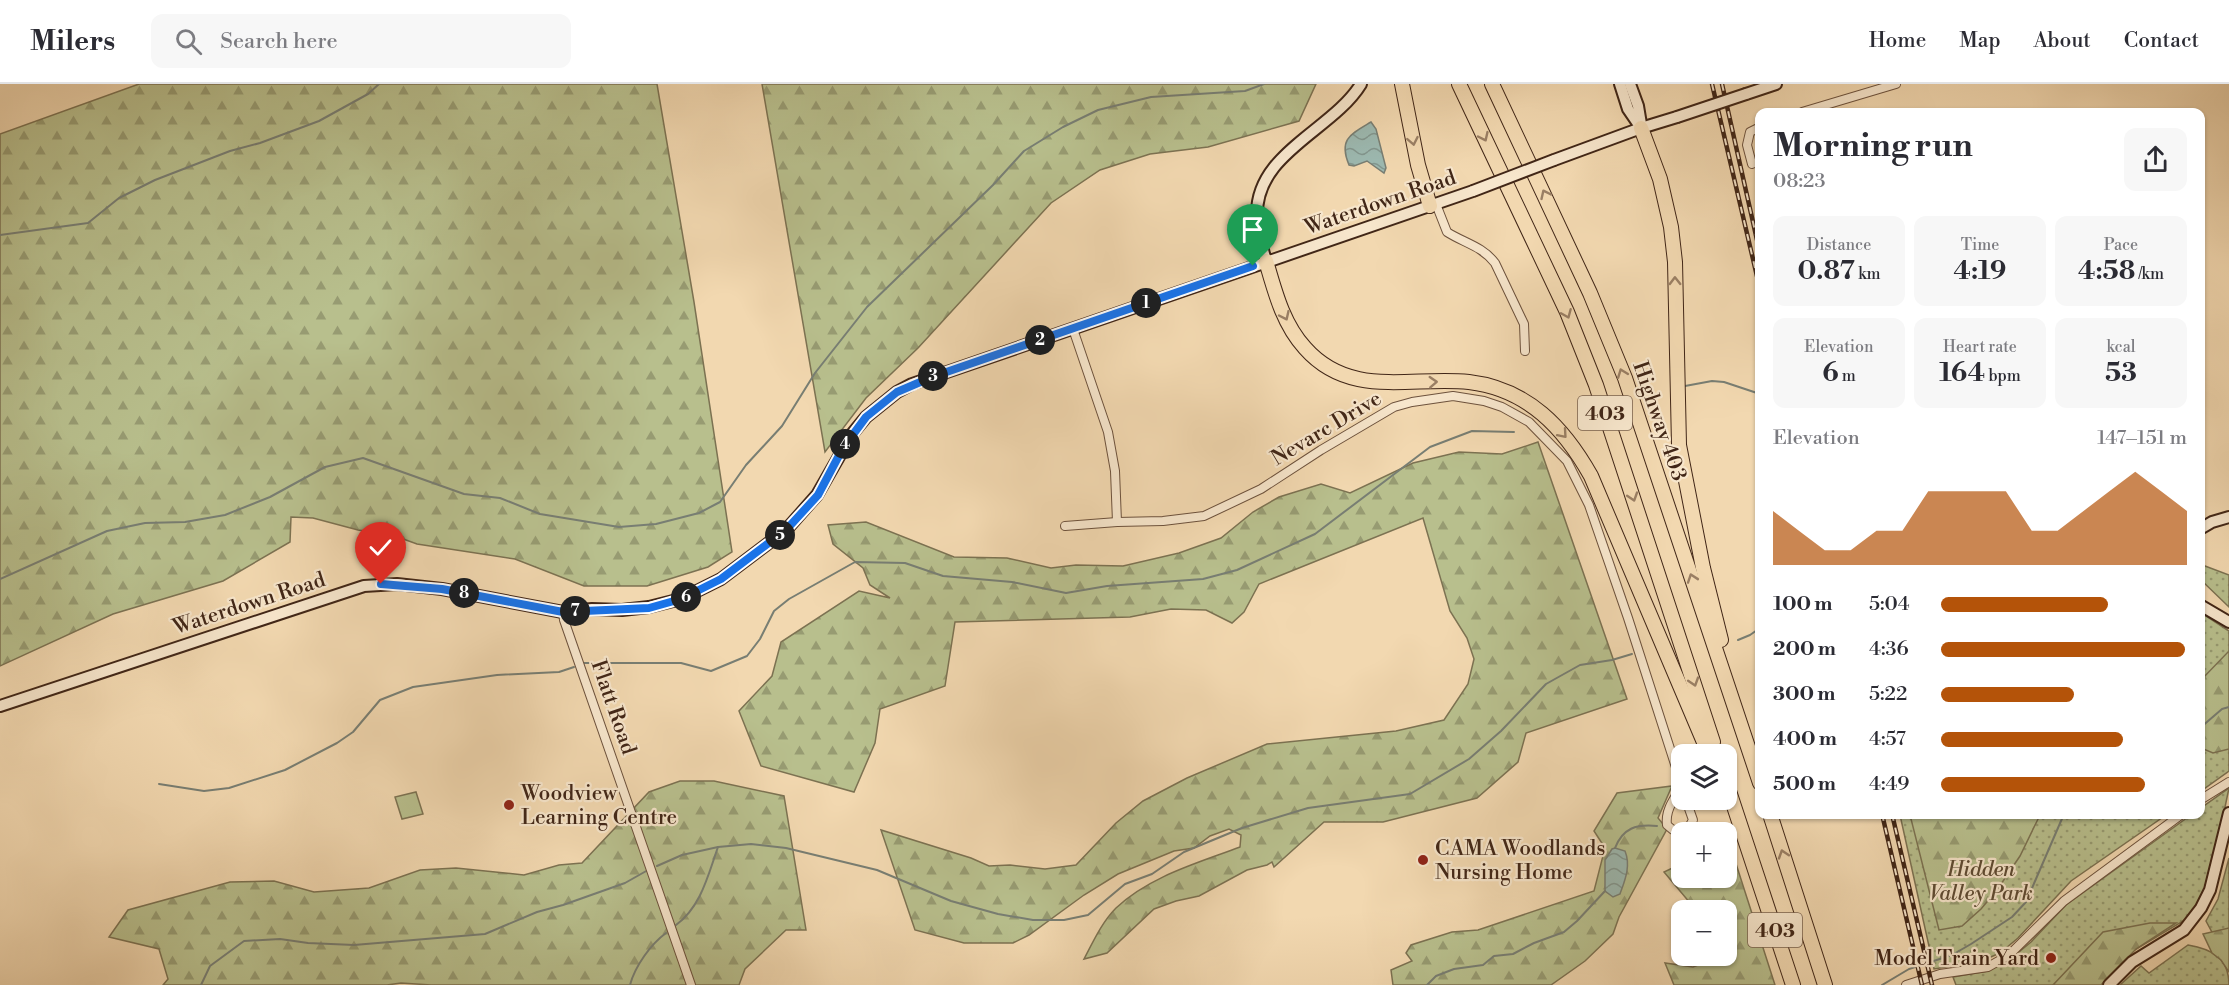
<!DOCTYPE html>
<meta charset="utf-8">
<style>
:root{--surface:#fff;--page:#f7f7f7;--text:#2b2b33;--muted:#7c7c81;--line:#e1e1e2;--accent:#b45309}
body{margin:0;font-family:"Libre Bodoni",serif;background:var(--page);color:var(--text);height:100vh;display:flex;flex-direction:column;font-size:22px;white-space:nowrap}
*{box-sizing:border-box;margin:0}
p{font-size:20px;color:var(--muted)}
.icon{flex:none;width:33px;height:33px;fill:none;stroke:currentColor;stroke-width:2;stroke-linecap:round;stroke-linejoin:round}
.map{position:relative;flex:1;overflow:hidden}
.side{position:absolute;left:1755px;top:24px;width:450px;height:711px;display:flex;flex-direction:column;background:var(--surface);border-radius:12px;box-shadow:0 2px 4px #0004}
.side>*{flex:none}
.fabs{position:absolute;left:1671px;top:660px;display:grid;gap:12px}
.fabs a{display:grid;place-items:center;width:66px;height:66px;border-radius:12px;background:var(--surface);box-shadow:0 2px 4px #0004;font-size:30px}
.pin{position:absolute;display:grid;place-items:center;width:51px;height:51px;color:#fff;margin:-62px -26px;border-radius:50% 50% 50% 0;rotate:-45deg;box-shadow:0 0 6px #0007}
.pin .icon{rotate:45deg}
.km{position:absolute;width:30px;height:30px;margin:-15px;border-radius:50%;background:#222;color:#fff;font-size:16px;line-height:30px;text-align:center}
.round{display:grid;place-items:center;flex:none;width:63px;height:63px;border-radius:12px;background:var(--page)}
.headline{display:flex;align-items:center;justify-content:space-between;height:102px;padding:0 18px}
h1{font-size:33px;font-weight:800;line-height:45px}
.figures{display:grid;grid-template-columns:repeat(3,1fr);gap:9px;height:102px;padding:6px 18px}
.figures div{display:grid;align-content:center;border-radius:12px;background:var(--page);text-align:center}
.figures b{font-size:26px;font-weight:800}
.figures small{font-size:16px;font-weight:400}
.figures p{font-size:16px}
.chart{height:168px;padding:12px 18px}
.chart p{display:flex;justify-content:space-between}
.chart svg{width:100%;height:108px;margin-top:6px;fill:var(--accent);opacity:.7}
ul{padding:0 18px;list-style:none;font-size:20px}
li{display:grid;grid-template-columns:96px 72px 1fr;align-items:center;height:45px}
li i{height:15px;border-radius:8px;background:var(--accent)}
header{display:flex;align-items:center;gap:36px;box-sizing:border-box;height:84px;padding:0 30px;background:var(--surface);border-bottom:2px solid var(--line)}
header strong{font-size:28px}
nav{display:flex;gap:33px;margin-inline-start:auto;font-size:21px}
.search{width:420px;height:54px;background:var(--page);display:flex;align-items:center;gap:15px;box-sizing:border-box;padding:0 21px;border-radius:12px;color:var(--muted);font-size:22px}
.map>svg:first-child{display:block}
.grass{fill:url(#grass-dots);stroke:#7c7252;stroke-width:1.5}
.forest{fill:url(#forest-firs);stroke:#7c7252;stroke-width:1.5}
.garden{fill:#b8bf8d;stroke:#7c7252;stroke-width:1.5}
.water{fill:url(#water-waves);stroke:#787e73;stroke-width:1.5}
.lines{fill:none;stroke-linecap:round;stroke-linejoin:round}
.stream{stroke:#787e73;stroke-width:2}
.street-casing{stroke:#6d523d;stroke-width:10}
.secondary-casing{stroke:#412617;stroke-width:14}
.highway-casing{stroke:#412617;stroke-width:16}
.street{stroke:#f7e6cc;stroke-width:8}
.secondary{stroke:#f7e6cc;stroke-width:10}
.highway{stroke:#f2d8b0;stroke-width:14}
.rail-casing{stroke:#412617;stroke-width:4.5}
.rail{stroke:#f7e6cc;stroke-width:2;stroke-dasharray:7;stroke-linecap:butt}
.secondary-bridge-casing{stroke:#412617;stroke-width:14;stroke-linecap:butt}
.secondary-bridge{stroke:#f7e6cc;stroke-width:10}
.oneway{stroke:#9a7f64}
.route-casing{stroke:#fff;stroke-width:12}
.route{stroke:#1a73e8;stroke-width:8}
.poi-dot{fill:#8f2418;stroke:#f7e6cc;stroke-width:2}
.labels{text-anchor:middle;stroke-width:4.5;stroke-linejoin:round;paint-order:stroke}
.shield{fill:#f7e6cc;stroke:#78604d;stroke-width:1.5}
.shield-label{font-size:20px;font-weight:bold;fill:#412617}
.street-label{font-size:21px;fill:#412617;stroke:#f7e6cc}
.poi-label{font-size:21px;fill:#412617;stroke:#f7e6cc;text-anchor:start}
.park-label{font-size:21px;font-style:italic;fill:#5f4c34;stroke:#f7e6cc}
</style>
<header>
<strong>Milers</strong>
<div class="search"><svg class="icon" aria-label="search" viewBox="0 0 24 24"><circle cx="10" cy="10" r="6"/><path d="M15 15l6 6"/></svg>Search here</div>
<nav><a>Home</a><a>Map</a><a>About</a><a>Contact</a></nav>
</header>
<div class="map">
<svg width="2229" height="901" viewBox="0 0 2229 901">
<defs>
<pattern id="grass-dots" width="8" height="8" patternUnits="userSpaceOnUse" patternTransform="scale(1.5)"><rect width="8" height="8" fill="#b8bf8d"/><path d="M2 2h.1M6 6h.1" fill="none" stroke="#979b72" stroke-width="1.8" stroke-linecap="round"/></pattern>
<pattern id="forest-firs" width="22" height="20" patternUnits="userSpaceOnUse" patternTransform="scale(1.5)"><rect width="22" height="20" fill="#b8bf8d"/><path d="M5 1l3.5 6h-7zM16 11l3.5 6h-7z" fill="#979b72"/></pattern>
<pattern id="water-waves" width="16" height="10" patternUnits="userSpaceOnUse" patternTransform="scale(1.5)"><rect width="16" height="10" fill="#9cb9b1"/><path d="M0 5q4-4 8 0t8 0" fill="none" stroke="#81968f"/></pattern>
</defs>
<rect width="100%" height="100%" fill="#f2d8b0"/>
<filter id="stains"><feTurbulence type="fractalNoise" baseFrequency=".00333" numOctaves="4"/><feColorMatrix values="0 0 0 0 .2 0 0 0 0 .09 0 0 0 0 .02 0 0 0 .5 -.17"/></filter>
<radialGradient id="worn" r=".72"><stop offset=".6" stop-color="#630" stop-opacity="0"/><stop offset="1" stop-color="#630" stop-opacity=".3"/></radialGradient>
<g class="grass">
<path d="M2205,482L2229,491V523L2201,496V488Z"/>
<path d="M2200,528L2229,547V687L2201,707Z"/>
<path d="M2229,704L2212,785L2199,821L2185,836L2131,868L2100,901H1956L1953,893L1988,887L2013,873L2031,858L2066,821L2191,731L2200,730L2201,724Z"/>
<path d="M1900,731H2166L2071,797L2018,854L2000,869L1979,878L1934,885Z"/>
<path d="M2229,774V880L2206,837L2218,815Z"/>
<path d="M2188,861C2212,865 2229,874 2229,901H2120L2141,882L2149,889Z"/>
</g>
<g class="forest">
<path d="M139,0H657L694,218L732,468L708,483L647,502H584L515,475L417,460L395,452L358,446L313,434L291,433L290,458L223,497L113,530L0,582V50Z"/>
<path d="M762,0H1316L1299,37L1208,63L1150,70L1100,86L1051,119L918,264L866,314L825,368Z"/>
<path d="M1538,358L1627,615L1526,649L1518,678L1477,714L1383,738H1324L1274,783L1272,778L1267,781L1247,786L1199,812L1176,817L1154,825L1107,869L1084,875C1093,858 1102,838 1116,824C1150,792 1198,779 1240,763L1241,751L1229,745L1210,752L1194,764L1174,767L1118,790L1084,811L1029,851L1013,859H964L915,846L881,746L971,774L989,782L1010,781L1045,785L1076,781L1116,739L1143,717L1187,694L1267,660L1396,647L1444,636L1468,600L1474,575L1467,554L1450,527L1423,434L1259,500L1244,528L1232,539L1206,526L1171,525L1130,533L955,538L945,602L880,625L875,659L854,708L761,682L739,627L772,592L781,558L859,507L890,514L870,501L863,484L833,460L828,441L866,438L954,473L1007,474L1051,484L1076,481L1123,482L1179,469L1221,454L1253,428L1279,413L1321,400L1350,409L1413,379L1459,368L1502,370Z"/>
<path d="M2229,567V665L2213,669L2201,664V596Z"/>
<path d="M680,697H714L784,712L806,846H786L745,885L739,901H431L401,899L387,901H163L168,895L159,865L109,853L128,826L230,798L274,797L314,808L369,804L420,786L456,784L524,791L559,781L582,779L649,708Z"/>
<path d="M1672,702L1658,734L1667,745L1619,833L1613,850L1585,877L1551,901H1393L1391,886L1412,877L1406,869L1411,861L1452,848L1478,846L1594,807L1605,764L1594,747L1617,709Z"/>
<path d="M1910,731V730L2040,731L2020,772L1997,806L1981,825L1962,842L1939,846Z"/>
<path d="M1729,758L1775,901H1674L1665,879L1693,883L1722,872H1726L1729,868L1727,864L1726,826H1696L1664,788L1681,780L1682,794H1726L1727,759Z"/>
<path d="M2150,839H2176L2136,865L2101,901H2053L2103,848Z"/>
<path d="M2229,844V888L2221,876L2212,869L2203,850Z"/>
</g>
<path class="garden" d="M416,708L423,730L402,735L395,713Z"/>
<g class="water">
<path d="M1371,38L1376,45L1386,84L1384,89L1367,77L1354,82L1349,81C1338,55 1351,50 1371,38Z"/>
<path d="M1615,764L1625,767C1631,782 1625,796 1620,810L1613,813L1605,807V776L1612,765Z"/>
</g>
<g class="lines">
<g class="stream">
<path d="M0,151L88,139L119,114L155,96L230,67L260,59L319,37L368,10L379,0"/>
<path d="M1685,302L1712,297L1724,298L1760,310"/>
<path d="M0,495L107,447L145,439L185,438L225,431L270,413L325,383L363,374L464,410L500,414L540,430L619,443L656,440L699,429L720,418L746,381L782,342L815,289L867,223L993,101L1024,67L1063,43L1098,26L1151,13L1245,7L1264,0"/>
<path d="M1738,556L1750,551L1760,544"/>
<path d="M584,579H681L711,587L747,572L760,555L774,527L789,515L855,478L905,479L943,492L1012,498L1066,509L1107,502L1203,495L1237,486L1315,450L1430,363L1472,347L1514,348"/>
<path d="M2200,644L2222,625L2229,623"/>
<path d="M159,700L204,707L229,704L285,686L337,659L353,648L380,616L413,603L497,591L559,588L574,583"/>
<path d="M1615,764C1623,744 1636,740 1657,742"/>
<path d="M657,782L682,771L718,763L751,760L786,764L877,786L951,817L998,830L1033,836H1064L1088,831L1125,800L1152,790L1184,768L1242,744L1308,724L1410,710L1469,675L1501,647L1546,600L1580,581L1612,576L1632,570"/>
<path d="M676,841C701,823 708,791 718,763"/>
<path d="M201,901L210,882L244,857L280,855L308,859L354,861L485,850L537,828L563,821L625,799L648,786"/>
<path d="M630,901C635,882 651,860 666,849"/>
<path d="M1427,901L1436,892L1454,885L1483,881L1494,872L1513,870L1534,859L1564,848L1577,837L1605,807"/>
<path d="M1882,901L1909,885L1952,871L1971,860L2012,833L2026,818L2064,730"/>
</g>
<defs>
<g id="street">
<path d="M1802,28L1896,0"/>
<path d="M1752,80L1747,61L1750,48L1760,43"/>
<path d="M1436,120L1447,148C1464,159 1482,162 1495,179L1524,240L1525,267"/>
<path d="M1073,245L1108,348L1115,387L1117,438"/>
<path d="M1065,442L1117,438L1163,437L1204,432L1261,405L1321,366L1394,323L1412,318L1453,312L1484,317L1502,323L1529,338L1567,377L1589,421L1628,534L1682,702"/>
<path d="M563,528L564,536L691,901"/>
<path d="M1682,702C1674,715 1665,726 1667,741L1673,746L1681,748L1689,743L1693,736L1686,716"/>
<path d="M2200,716L2229,698"/>
<path d="M1906,901L1940,890L1988,883L2009,871L2064,817L2182,730"/>
</g>
<g id="secondary">
<path d="M1620,0L1628,25L1641,44"/>
<path d="M1630,0L1638,22L1641,40"/>
<path d="M1746,10L1776,0"/>
<path d="M1554,76L1641,44L1677,33"/>
<path d="M1266,177C1262,162 1257,147 1257,132C1255,69 1332,47 1361,0"/>
<path d="M2200,445L2212,438L2229,433"/>
<path d="M2200,521L2229,538"/>
<path d="M0,622L364,502L397,500L442,505L563,528L592,525L622,526L649,523L681,515L721,495L786,446L817,411L852,350L866,333L897,308L912,300L1473,107"/>
<path d="M2109,901L2132,878L2184,846L2201,824L2210,806L2229,729"/>
</g>
<g id="highway">
<path d="M1402,0L1418,81L1430,122"/>
<path d="M1459,0L1567,228L1596,301L1713,658"/>
<path d="M1492,0L1590,209L1625,294L1760,699"/>
<path d="M1641,44L1660,95L1671,143L1675,178L1679,361L1703,484L1721,556"/>
<path d="M1266,177C1275,208 1283,240 1305,264C1350,315 1411,292 1469,298C1528,305 1564,344 1591,392L1709,670"/>
<path d="M1726,698L1793,901"/>
<path d="M1770,730L1825,901"/>
</g>
</defs>
<use href="#street" class="street-casing"/>
<use href="#secondary" class="secondary-casing"/>
<use href="#highway" class="highway-casing"/>
<use href="#street" class="street"/>
<use href="#secondary" class="secondary"/>
<use href="#highway" class="highway"/>
<defs>
<g id="rail">
<path d="M1712,0L1760,205"/>
<path d="M1722,0L1757,156"/>
<path d="M1882,730L1922,901"/>
<path d="M1892,730L1932,901"/>
</g>
</defs>
<use href="#rail" class="rail-casing"/>
<use href="#rail" class="rail"/>
<defs>
<g id="secondary-bridge">
<path d="M1677,33L1746,10"/>
<path d="M1473,107L1554,76"/>
</g>
</defs>
<use href="#secondary-bridge" class="secondary-bridge-casing"/>
<use href="#secondary-bridge" class="secondary-bridge"/>
</g>
<defs><path id="oneway-chevron" d="M-2-3.5L2.5 0L-2 3.5" fill="none" stroke-width="1.6" stroke-linecap="round" stroke-linejoin="round" transform="scale(1.5)"/></defs>
<g class="oneway">
<use href="#oneway-chevron" transform="translate(1484 53) rotate(65)"/>
<use href="#oneway-chevron" transform="translate(1413 57) rotate(79)"/>
<use href="#oneway-chevron" transform="translate(1545 110) rotate(-115)"/>
<use href="#oneway-chevron" transform="translate(1675 197) rotate(-91)"/>
<use href="#oneway-chevron" transform="translate(1567 230) rotate(67)"/>
<use href="#oneway-chevron" transform="translate(1285 232) rotate(65)"/>
<use href="#oneway-chevron" transform="translate(1622 289) rotate(-111)"/>
<use href="#oneway-chevron" transform="translate(1433 298) rotate(-3)"/>
<use href="#oneway-chevron" transform="translate(1563 350) rotate(49)"/>
<use href="#oneway-chevron" transform="translate(1633 413) rotate(72)"/>
<use href="#oneway-chevron" transform="translate(1692 494) rotate(-109)"/>
<use href="#oneway-chevron" transform="translate(1694 598) rotate(72)"/>
<use href="#oneway-chevron" transform="translate(1783 770) rotate(-108)"/>
</g>
<g class="lines">
<defs>
<path id="route" d="M381,500L442,505L563,528L649,524L681,515L721,495L786,446L818,411L843,364L866,333L897,308L932,293L1253,182"/>
</defs>
<use href="#route" class="route-casing"/>
<use href="#route" class="route"/>
</g>
<g class="poi-dot">
<circle cx="509" cy="721" r="6"/>
<circle cx="1423" cy="776" r="6"/>
<circle cx="2051" cy="874" r="6"/>
</g>
<g class="labels">
<g class="shield">
<rect x="1578" y="312" width="54" height="34" rx="4.5"/>
<rect x="1748" y="829" width="54" height="34" rx="4.5"/>
</g>
<g class="shield-label">
<text x="1605" y="336">403</text>
<text x="1775" y="853">403</text>
</g>
<g class="street-label">
<text transform="translate(1380 118) rotate(-19)" y="7">Waterdown Road</text>
<text transform="translate(1660 337) rotate(71)" y="7">Highway 403</text>
<text transform="translate(1326 344) rotate(-31)" y="7">Nevarc Drive</text>
<text transform="translate(249 519) rotate(-18)" y="7">Waterdown Road</text>
<text transform="translate(614 623) rotate(71)" y="7">Flatt Road</text>
</g>
<g class="poi-label">
<text x="521" y="716">Woodview<tspan x="521" dy="24">Learning Centre</tspan></text>
<text x="1435" y="771">CAMA Woodlands<tspan x="1435" dy="24">Nursing Home</tspan></text>
<text x="2039" y="881" text-anchor="end">Model Train Yard</text>
</g>
<g class="park-label">
<text x="1981" y="792">Hidden<tspan x="1981" dy="24">Valley Park</tspan></text>
</g>
</g>
<rect width="100%" height="100%" filter="url(#stains)"/>
<rect width="100%" height="100%" fill="url(#worn)"/>
</svg>
<div class="fabs">
<a><svg class="icon" aria-label="layers" viewBox="0 0 24 24"><path d="M12 4l9 5-9 5-9-5zM3 14l9 5 9-5"/></svg></a>
<a>+</a>
<a>−</a>
</div>
<div class="pin" style="left:1253px;top:182px;background:#1e9e55"><svg class="icon" aria-label="arrive" viewBox="0 0 24 24"><path d="M6 21V4h12l-3 4 3 4H6"/></svg></div>
<div class="pin" style="left:381px;top:500px;background:#d93025"><svg class="icon" aria-label="check" viewBox="0 0 24 24"><path d="M5 12l5 5 9-10"/></svg></div>
<b class="km" style="left:1146px;top:219px">1</b>
<b class="km" style="left:1040px;top:256px">2</b>
<b class="km" style="left:933px;top:292px">3</b>
<b class="km" style="left:845px;top:360px">4</b>
<b class="km" style="left:780px;top:451px">5</b>
<b class="km" style="left:686px;top:513px">6</b>
<b class="km" style="left:575px;top:527px">7</b>
<b class="km" style="left:464px;top:509px">8</b>
<section class="side">
<div class="headline"><div><h1>Morning run</h1><p>08:23</p></div><a class="round"><svg class="icon" aria-label="share" viewBox="0 0 24 24"><path d="M12 15V3M7 8l5-5 5 5M5 13v7h14v-7"/></svg></a></div>
<div class="figures">
<div><p>Distance</p><b>0.87<small> km</small></b></div>
<div><p>Time</p><b>4:19</b></div>
<div><p>Pace</p><b>4:58<small> /km</small></b></div>
</div>
<div class="figures">
<div><p>Elevation</p><b>6<small> m</small></b></div>
<div><p>Heart rate</p><b>164<small> bpm</small></b></div>
<div><p>kcal</p><b>53</b></div>
</div>
<div class="chart"><p><span>Elevation</span>147–151 m</p>
<svg viewBox="0 0 160 44" preserveAspectRatio="none"><path d="M0 44V22L10 30L20 38L30 38L40 30L50 30L60 14L70 14L80 14L90 14L100 30L110 30L120 22L130 14L140 6L150 14L160 22V44z"/></svg>
</div>
<ul>
<li><b>100 m</b>5:04<i style="width:68%"></i></li>
<li><b>200 m</b>4:36<i style="width:99%"></i></li>
<li><b>300 m</b>5:22<i style="width:54%"></i></li>
<li><b>400 m</b>4:57<i style="width:74%"></i></li>
<li><b>500 m</b>4:49<i style="width:83%"></i></li>
</ul>
</section>
</div>
